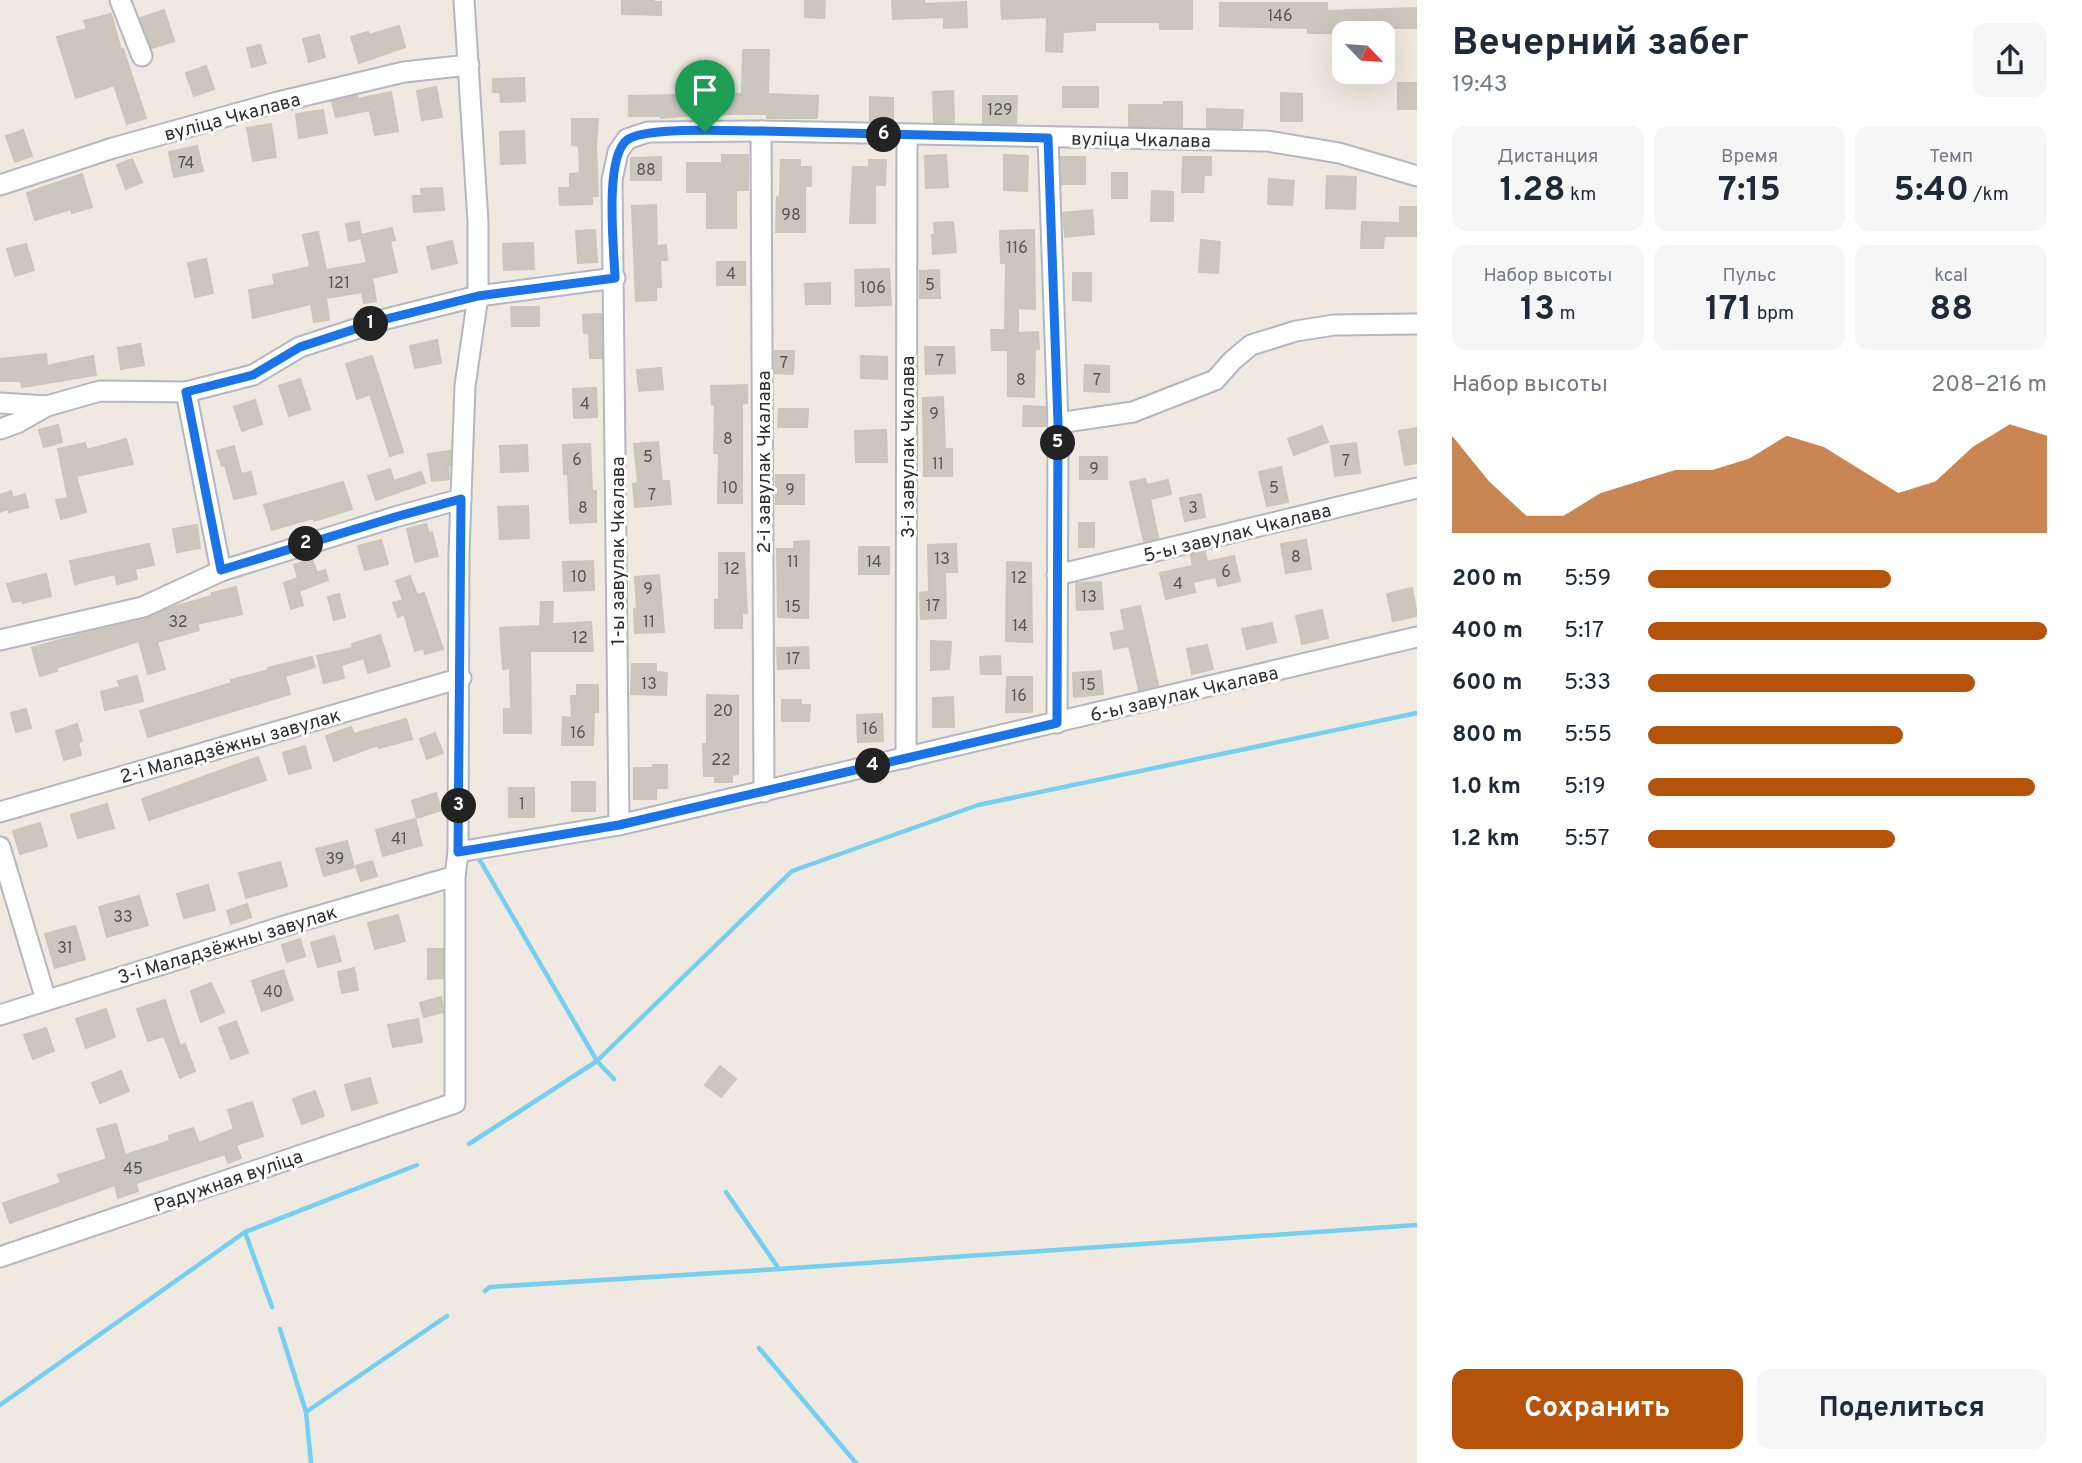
<!DOCTYPE html>
<html lang="ru">
<meta charset="utf-8">
<style>
:root{--surface:#fff;--page:#f6f6f7;--text:#1f2937;--muted:#747a83;--accent:#b45309}
body{margin:0;font-family:Overpass,sans-serif;background:var(--page);color:var(--text);height:100vh;display:flex;flex-direction:column;font-size:26px;white-space:nowrap}
*{box-sizing:border-box;margin:0}
p{font-size:23px;color:var(--muted)}
.icon{flex:none;width:38px;height:38px;fill:none;stroke:currentColor;stroke-width:2;stroke-linecap:round;stroke-linejoin:round}
.map{position:relative;flex:1;overflow:hidden}
.panel{display:flex;flex-direction:column;background:var(--surface);width:665px}
.panel>*{flex:none}
.needle{width:46px;rotate:115deg}
.buttons{position:absolute;left:1332px;top:21px;display:grid;gap:14px}
.buttons a{display:grid;place-items:center;width:63px;height:63px;border-radius:14px;background:var(--surface);box-shadow:0 7px 28px #0002;font-size:35px}
.pin{position:absolute;display:grid;place-items:center;width:60px;height:60px;color:#fff;margin:-72px -30px;border-radius:50% 50% 50% 0;rotate:-45deg;box-shadow:0 0 7px #0007}
.pin .icon{rotate:45deg}
.km{position:absolute;width:35px;height:35px;margin:-18px;border-radius:50%;background:#222;color:#fff;font-size:19px;line-height:35px;text-align:center}
.round{display:grid;place-items:center;flex:none;width:74px;height:74px;border-radius:14px;background:var(--page)}
.headline{display:flex;align-items:center;justify-content:space-between;height:119px;padding:0 35px}
h1{font-size:38px;font-weight:700;line-height:52px}
.metrics{display:grid;grid-template-columns:repeat(3,1fr);gap:10px;height:119px;padding:7px 35px}
.metrics div{display:grid;align-content:center;border-radius:14px;background:var(--page);text-align:center}
.metrics b{font-size:35px;font-weight:700}
.metrics small{font-size:19px;font-weight:400}
.metrics p{font-size:19px}
.chart{height:196px;padding:14px 35px}
.chart p{display:flex;justify-content:space-between}
.chart svg{width:100%;height:126px;margin-top:7px;fill:var(--accent);opacity:.7}
.cta{display:flex;gap:14px;margin-top:auto;padding:14px 35px}
.cta a{flex:1;height:80px;border-radius:14px;background:var(--accent);color:#fff;font-size:28px;font-weight:700;line-height:80px;text-align:center}
.cta a+a{background:var(--page);color:var(--text)}
ul{padding:0 35px;list-style:none;font-size:23px}
li{display:grid;grid-template-columns:112px 84px 1fr;align-items:center;height:52px}
li i{height:18px;border-radius:9px;background:var(--accent)}
main{display:flex;flex:1;min-height:0}
.map>svg:first-child{display:block}
.lines{fill:none;stroke-linecap:round;stroke-linejoin:round}
.stream{stroke:#75cff0;stroke-width:4.5}
.building{fill:#cbc7bf;stroke:#cbc5ba;stroke-width:2}
.minor-casing{stroke:#b4b7c1;stroke-width:23}
.minor{stroke:#fff;stroke-width:19}
.route-casing{stroke:#fff;stroke-width:14}
.route{stroke:#1a73e8;stroke-width:9}
.labels{text-anchor:middle;stroke-width:6;stroke-linejoin:round;paint-order:stroke}
.number-label{font-size:16px;fill:#555452}
.street-label{font-size:19px;fill:#2e2e2e;stroke:#fff}
</style>
<main>
<div class="map">
<svg width="1417" height="1463" viewBox="0 0 1417 1463">
<rect width="100%" height="100%" fill="#efe9e1"/>
<g class="lines">
<g class="stream">
<path d="M478,857L597,1061L792,871L978,805L1417,713"/>
<path d="M469,1144L597,1061L614,1079"/>
<path d="M779,1269L1417,1225"/>
<path d="M485,1291L490,1287L779,1269L726,1192"/>
<path d="M272,1307L245,1232L417,1165"/>
<path d="M280,1329L306,1412"/>
<path d="M759,1348L856,1463"/>
<path d="M0,1405L245,1232"/>
<path d="M311,1463L306,1412L447,1316"/>
</g>
</g>
<g class="building">
<path d="M622,0H654V2H661V15L622,14Z"/>
<path d="M805,0H825L824,18L805,17Z"/>
<path d="M892,0H924V4L966,2L967,27L944,28V17L893,19Z"/>
<path d="M1001,0H1192V29H1160V22H1095V30L1063,32L1062,52L1046,51L1047,17L1002,19Z"/>
<path d="M1220,3H1327V11L1416,8V28H1371V33H1308V28L1220,26Z"/>
<path d="M164,10L174,41L152,48L140,18Z"/>
<path d="M111,14L121,50L123,49L146,118L127,124L114,85L76,98L57,37L87,29L84,21Z"/>
<path d="M399,26L405,47L359,63L351,37L368,32L369,35Z"/>
<path d="M319,35L325,57L309,62L303,39Z"/>
<path d="M260,45L266,63L252,67L247,48Z"/>
<path d="M743,50H769L768,94L818,96L817,118H767V114H706L661,118V116H629V96L677,95V92L742,94Z"/>
<path d="M206,66L214,89L194,96L186,73Z"/>
<path d="M524,78L525,101L501,102L500,92H493V79Z"/>
<rect x="1398" y="83" width="19" height="26"/>
<path d="M436,87L442,117L422,120L417,91Z"/>
<rect x="1063" y="87" width="35" height="20"/>
<path d="M953,91L954,122H934L933,92Z"/>
<path d="M391,92L398,131L375,135L370,110L336,117L332,102L357,96L358,99Z"/>
<path d="M1281,93L1302,94V121H1281Z"/>
<path d="M983,96H1017L1016,123H983Z"/>
<path d="M870,97L893,98V121H870Z"/>
<path d="M1164,102H1182V127L1129,126V105H1164Z"/>
<path d="M1207,109L1243,110L1242,128H1207Z"/>
<path d="M323,110L327,133L299,138L296,114Z"/>
<path d="M572,119H598L596,146L598,196H592V204L560,205L559,188H570V174L580,173L579,146L572,145Z"/>
<path d="M271,124L276,157L253,161L247,128Z"/>
<path d="M23,130L32,156L15,162L6,136Z"/>
<path d="M524,131L525,163L501,164L500,132Z"/>
<path d="M197,146L203,171L174,177L169,152Z"/>
<path d="M722,155H748V190H736V228H707V192H687V163H722Z"/>
<path d="M946,155L948,187L926,188L925,156Z"/>
<path d="M1004,155L1028,156L1027,191L1004,190Z"/>
<path d="M661,157V180H631V158Z"/>
<path d="M1061,157H1085V184H1062Z"/>
<path d="M1183,157H1211V175H1204L1203,192H1182Z"/>
<path d="M132,159L142,182L126,189L117,165Z"/>
<path d="M781,160H800V167H811V186H805V232H776L777,197H780Z"/>
<path d="M869,160H886L885,185H875V223H850L853,167H869Z"/>
<rect x="1112" y="173" width="15" height="25"/>
<path d="M82,174L92,207L72,213L71,209L35,220L27,193Z"/>
<path d="M1327,176L1356,177L1355,209L1326,208Z"/>
<path d="M1269,179L1294,181L1292,205L1268,204Z"/>
<path d="M442,188L444,210L414,212L413,196H422L421,189Z"/>
<path d="M1152,191L1173,192V221H1151Z"/>
<path d="M656,205L657,246L666,245L667,260H660L661,287H656V300L636,301L632,206Z"/>
<path d="M1400,207H1417V236H1384L1383,248H1361L1362,222L1400,223Z"/>
<path d="M1092,210L1094,234L1065,237L1063,213Z"/>
<path d="M359,222L361,235L392,228L395,240L390,241L397,272L372,278L376,301L364,303L362,292L326,298L329,320L314,322L311,304L253,318L249,290L275,285L273,275L310,267L303,235L318,232L326,270L367,263L361,238L349,241L346,224Z"/>
<path d="M953,222L956,252L933,254L932,235H935L934,223Z"/>
<path d="M595,230L597,262L578,263L576,231Z"/>
<path d="M1034,230L1035,309L1018,308V333L1038,332L1039,349H1035L1034,397L1008,396V350H992L991,330H1005L1006,263H1001L1000,231Z"/>
<path d="M1201,240L1220,242L1218,273L1199,272Z"/>
<path d="M452,241L457,263L432,269L427,247Z"/>
<path d="M533,243L534,269L504,270L503,244Z"/>
<path d="M26,244L34,270L15,276L7,249Z"/>
<path d="M206,259L213,293L195,297L188,263Z"/>
<rect x="717" y="262" width="28" height="23"/>
<path d="M889,269L891,305L856,306L855,270Z"/>
<path d="M939,270L940,298H920V271Z"/>
<path d="M1073,273H1091V301L1073,300Z"/>
<path d="M830,283V304H806L805,284Z"/>
<path d="M511,307H539V326H512Z"/>
<path d="M601,314L602,358H590L589,333H584L583,315Z"/>
<path d="M437,340L441,363L415,368L410,346Z"/>
<path d="M140,344L144,365L121,369L118,348Z"/>
<path d="M925,347H954L955,373L926,374Z"/>
<path d="M775,351H794L793,374L774,373Z"/>
<path d="M46,354L47,366L93,356L96,375L22,387L21,381H0V359Z"/>
<path d="M372,356L403,452L390,456L370,394L357,399L346,364Z"/>
<path d="M861,356L887,357V379L861,378Z"/>
<path d="M1085,365L1109,366V392L1084,391Z"/>
<path d="M661,368L663,389L639,391L637,370Z"/>
<path d="M300,379L310,409L289,416L279,386Z"/>
<path d="M747,385V403L742,404V503H718L719,453H714L715,404L712,405L711,386Z"/>
<path d="M596,388L597,417L574,418L573,389Z"/>
<path d="M943,397L945,449H952V476H924L923,398Z"/>
<path d="M255,400L262,424L242,431L234,407Z"/>
<path d="M1024,406L1045,407V426H1023Z"/>
<path d="M779,409H808L807,427H778Z"/>
<path d="M58,425L62,442L44,447L39,430Z"/>
<path d="M1322,426L1328,442L1294,455L1288,439Z"/>
<path d="M1417,428V463L1405,465L1399,431Z"/>
<path d="M886,430L887,462H856L855,431Z"/>
<path d="M126,439L133,464L76,476L86,512L61,519L56,500L68,498L58,449L85,443L87,450Z"/>
<path d="M658,442L662,481H669L671,504L635,507L633,484L638,483L634,444Z"/>
<path d="M1356,443L1360,473L1335,476L1331,446Z"/>
<path d="M590,444L592,491H596V522L570,523L568,474H564L563,445Z"/>
<path d="M527,445L528,471L501,472L500,446Z"/>
<path d="M234,446L241,474L251,472L256,494L234,499L225,465L222,466L217,451Z"/>
<path d="M450,451V465H448L449,479L432,481L428,454Z"/>
<rect x="1080" y="457" width="27" height="22"/>
<path d="M1281,467L1288,502L1267,506L1259,472Z"/>
<path d="M390,469L394,481L421,472L425,483L376,500L368,476Z"/>
<rect x="776" y="475" width="28" height="29"/>
<path d="M1145,479L1147,485L1168,480L1171,494L1150,499L1158,538L1144,541L1130,482Z"/>
<path d="M343,482L352,509L314,521L313,518L272,530L264,505Z"/>
<path d="M11,491L13,498L25,494L28,507L9,512L8,509L0,512V495Z"/>
<path d="M1201,494L1205,517L1185,521L1180,498Z"/>
<path d="M528,506L529,538L500,539L498,507Z"/>
<rect x="1079" y="523" width="15" height="24"/>
<path d="M426,524L429,533L432,532L438,556L415,562L407,529Z"/>
<path d="M197,525L200,548L177,552L173,529Z"/>
<path d="M381,540L388,564L365,570L358,546Z"/>
<path d="M1306,540L1311,569L1286,573L1281,544Z"/>
<path d="M809,541L808,618L778,617L777,549H794V542Z"/>
<path d="M149,544L154,565L135,569L137,579L117,584L115,574L75,584L70,561Z"/>
<path d="M956,544L957,572H945L946,618L921,619L920,593L929,592L928,545Z"/>
<rect x="859" y="547" width="30" height="27"/>
<path d="M1205,552L1207,562L1234,556L1240,581L1218,586L1216,577L1193,582L1195,592L1166,599L1160,573L1193,566L1191,555Z"/>
<path d="M719,553H744L747,613H742V628H715V600H719Z"/>
<path d="M312,559L317,573L325,570L328,580L299,591L303,605L291,609L284,583L298,578L294,565Z"/>
<path d="M593,561L594,590L564,591L563,562Z"/>
<path d="M1007,562L1031,563L1032,642L1006,641Z"/>
<path d="M46,574L51,596L23,603V600L13,602L7,584Z"/>
<path d="M659,575L664,632L635,633L634,609H637L635,577Z"/>
<path d="M410,576L417,595L424,593L443,649L425,654L424,648L415,651L404,614L398,617L393,603L403,600L396,581Z"/>
<path d="M1101,582L1103,609L1077,610L1076,583Z"/>
<path d="M236,587L242,614L197,624L199,630L157,642L165,669L148,674L139,641L56,668L57,671L40,676L32,648L74,636L146,619L167,609L212,596V593Z"/>
<path d="M1412,588L1417,616L1393,621L1387,594Z"/>
<path d="M339,594L345,617L334,620L328,597Z"/>
<path d="M541,602H553L552,624L591,622L593,651H530L531,733H504V709H511L510,668L503,669L500,628L540,626Z"/>
<path d="M1140,606L1158,685L1139,690L1129,646L1114,649L1111,633L1125,630L1121,610Z"/>
<path d="M1322,610L1328,638L1302,644L1296,616Z"/>
<path d="M1272,623L1276,642L1247,649L1242,629Z"/>
<path d="M380,635L390,666L368,673L364,658L341,665L344,678L324,683L317,656L353,648L352,644Z"/>
<path d="M931,641L951,642L949,669L931,670Z"/>
<path d="M1207,645L1213,669L1192,674L1187,649Z"/>
<path d="M808,647L809,668L778,669L777,648Z"/>
<path d="M1000,656L1001,674H981L980,657Z"/>
<path d="M312,657L315,667L285,676L290,694L148,737L140,711L232,683L231,680L269,670L268,668Z"/>
<path d="M632,664H656V672L667,673L666,695L631,694Z"/>
<path d="M1101,671L1103,694L1074,697L1073,673Z"/>
<path d="M137,676L143,701L105,710L101,692L120,687L118,681Z"/>
<path d="M1007,677H1032V712H1006Z"/>
<path d="M577,685H598V712H594L593,745H562L563,717L572,718L571,696H577Z"/>
<path d="M707,695L738,696V774L732,775V782H715V776H704L703,744H707Z"/>
<path d="M953,697L954,727H933V698Z"/>
<path d="M782,700H801V705H810L809,721H782Z"/>
<path d="M26,709L31,728L16,732L11,713Z"/>
<path d="M882,714L883,741L858,742L857,715Z"/>
<path d="M406,719L412,739L379,748L378,745L334,761L326,736L351,727L354,734Z"/>
<path d="M77,724L82,741L78,743L81,755L64,760L56,731Z"/>
<path d="M435,733L443,753L427,759L420,739Z"/>
<path d="M305,746L311,768L289,774L283,753Z"/>
<path d="M258,757L266,780L149,820L142,799Z"/>
<path d="M653,765H667V788H656V799H634V768H653Z"/>
<rect x="572" y="782" width="23" height="29"/>
<rect x="509" y="788" width="25" height="29"/>
<path d="M436,793L441,810L417,818L412,801Z"/>
<path d="M107,804L114,828L78,838L71,815Z"/>
<path d="M415,819L422,845L383,856L376,830Z"/>
<path d="M40,823L47,846L20,854L13,831Z"/>
<path d="M347,841L354,867L324,876L316,849Z"/>
<path d="M372,861L377,876L361,881L356,866Z"/>
<path d="M280,862L287,886L246,898L239,873Z"/>
<path d="M208,885L215,910L184,918L177,894Z"/>
<path d="M139,896L148,925L107,937L99,907Z"/>
<path d="M247,904L251,917L231,924L227,911Z"/>
<path d="M398,915L405,941L375,949L368,923Z"/>
<path d="M75,926L85,959L55,968L45,934Z"/>
<path d="M334,936L341,961L318,967L311,943Z"/>
<path d="M300,939L305,956L287,962L282,945Z"/>
<path d="M428,949H443V978L428,979Z"/>
<path d="M354,968L358,990L342,993L338,972Z"/>
<path d="M283,970L293,1000L262,1011L252,981Z"/>
<path d="M211,983L224,1012L201,1022L191,991Z"/>
<path d="M441,997L443,1012L424,1017L420,1003Z"/>
<path d="M165,1000L180,1046L185,1044L195,1071L180,1078L164,1036L148,1041L137,1009Z"/>
<path d="M106,1009L115,1037L86,1048L76,1019Z"/>
<path d="M418,1019L422,1042L393,1047L388,1025Z"/>
<path d="M236,1021L248,1053L231,1059L219,1028Z"/>
<path d="M46,1028L54,1051L33,1059L24,1035Z"/>
<path d="M720,1066L736,1079L721,1097L705,1085Z"/>
<path d="M121,1071L129,1091L100,1103L92,1083Z"/>
<path d="M370,1078L377,1103L352,1110L345,1085Z"/>
<path d="M315,1091L324,1116L302,1124L293,1099Z"/>
<path d="M252,1102L263,1136L236,1145L241,1158L228,1163L225,1154L136,1183L138,1191L118,1198L115,1185L10,1223L3,1203L61,1183L58,1175L107,1159L97,1129L116,1124L125,1155L170,1141L169,1136L193,1128L199,1143L234,1129L228,1110Z"/>
</g>
<g class="lines">
<defs>
<g id="minor">
<path d="M120,0L142,56"/>
<path d="M761,131L764,792"/>
<path d="M1048,138L1058,423L1057,723"/>
<path d="M0,185L113,148L278,102L404,72L469,65"/>
<path d="M186,392L221,571"/>
<path d="M0,403L47,406"/>
<path d="M1058,423L1133,412L1215,380L1233,360L1251,345L1296,331L1334,325L1417,324"/>
<path d="M0,429L17,423L47,406L100,391L186,392L253,375L300,347L386,319L478,296L615,278"/>
<path d="M1057,575L1417,488"/>
<path d="M0,640L143,607L221,571L395,517L461,499"/>
<path d="M906,758L907,135"/>
<path d="M0,812L461,678"/>
<path d="M619,825L612,180L618,152L627,139L648,132L761,131L1267,141L1339,153L1417,176"/>
<path d="M0,847L46,1000"/>
<path d="M458,852L619,825L1417,637"/>
<path d="M0,1015L291,924L455,876"/>
<path d="M0,1257L455,1103V876L458,852L459,553L465,386L478,296V222L464,0"/>
</g>
</defs>
<use href="#minor" class="minor-casing"/>
<use href="#minor" class="minor"/>
</g>
<g class="lines">
<defs>
<path id="route" d="M761,131L1048,138L1058,423L1057,723L619,825L458,852L461,499L395,517L221,570L186,392L253,375L300,347L386,319L478,296L615,278C614,249 604,158 627,140C645,126 735,131 761,131Z"/>
</defs>
<use href="#route" class="route-casing"/>
<use href="#route" class="route"/>
</g>
<g class="labels">
<g class="number-label">
<text x="1280" y="21">146</text>
<text x="1000" y="115">129</text>
<text x="186" y="168">74</text>
<text x="646" y="175">88</text>
<text x="791" y="220">98</text>
<text x="1017" y="253">116</text>
<text x="731" y="279">4</text>
<text x="339" y="288">121</text>
<text x="930" y="290">5</text>
<text x="873" y="293">106</text>
<text x="940" y="366">7</text>
<text x="784" y="368">7</text>
<text x="1021" y="385">8</text>
<text x="1097" y="385">7</text>
<text x="585" y="409">4</text>
<text x="934" y="419">9</text>
<text x="728" y="444">8</text>
<text x="648" y="462">5</text>
<text x="577" y="465">6</text>
<text x="1346" y="466">7</text>
<text x="938" y="469">11</text>
<text x="1094" y="474">9</text>
<text x="730" y="493">10</text>
<text x="1274" y="493">5</text>
<text x="790" y="495">9</text>
<text x="652" y="500">7</text>
<text x="583" y="513">8</text>
<text x="1193" y="513">3</text>
<text x="1296" y="562">8</text>
<text x="942" y="564">13</text>
<text x="793" y="567">11</text>
<text x="874" y="567">14</text>
<text x="732" y="574">12</text>
<text x="1226" y="577">6</text>
<text x="579" y="582">10</text>
<text x="1019" y="583">12</text>
<text x="1178" y="589">4</text>
<text x="648" y="594">9</text>
<text x="1089" y="602">13</text>
<text x="933" y="611">17</text>
<text x="793" y="612">15</text>
<text x="178" y="627">32</text>
<text x="649" y="627">11</text>
<text x="1020" y="631">14</text>
<text x="580" y="643">12</text>
<text x="793" y="664">17</text>
<text x="649" y="689">13</text>
<text x="1088" y="690">15</text>
<text x="1019" y="701">16</text>
<text x="723" y="716">20</text>
<text x="870" y="734">16</text>
<text x="578" y="738">16</text>
<text x="721" y="765">22</text>
<text x="522" y="809">1</text>
<text x="399" y="844">41</text>
<text x="335" y="864">39</text>
<text x="123" y="922">33</text>
<text x="65" y="953">31</text>
<text x="273" y="997">40</text>
<text x="133" y="1174">45</text>
</g>
<g class="street-label">
<text transform="translate(232 116) rotate(-15)" y="7">вуліца Чкалава</text>
<text transform="translate(1141 139) rotate(1)" y="7">вуліца Чкалава</text>
<text transform="translate(907 447) rotate(-90)" y="7">3-і завулак Чкалава</text>
<text transform="translate(763 462) rotate(-90)" y="7">2-і завулак Чкалава</text>
<text transform="translate(1237 532) rotate(-14)" y="7">5-ы завулак Чкалава</text>
<text transform="translate(617 551) rotate(-90)" y="7">1-ы завулак Чкалава</text>
<text transform="translate(1184 693) rotate(-13)" y="7">6-ы завулак Чкалава</text>
<text transform="translate(230 745) rotate(-16)" y="7">2-і Маладзёжны завулак</text>
<text transform="translate(227 944) rotate(-17)" y="7">3-і Маладзёжны завулак</text>
<text transform="translate(228 1180) rotate(-19)" y="7">Радужная вуліца</text>
</g>
</g>
</svg>
<div class="buttons">
<a><svg class="needle" viewBox="-14 -14 28 28"><path d="M0-13l5 13h-10z" fill="#e53935"/><path d="M0 13l5-13h-10z" fill="#747a83"/></svg></a>
</div>
<div class="pin" style="left:705px;top:132px;background:#1e9e55"><svg class="icon" aria-label="arrive" viewBox="0 0 24 24"><path d="M6 21V4h12l-3 4 3 4H6"/></svg></div>
<b class="km" style="left:371px;top:324px">1</b>
<b class="km" style="left:306px;top:544px">2</b>
<b class="km" style="left:459px;top:806px">3</b>
<b class="km" style="left:873px;top:766px">4</b>
<b class="km" style="left:1058px;top:443px">5</b>
<b class="km" style="left:884px;top:135px">6</b>
</div>
<section class="panel">
<div class="headline"><div><h1>Вечерний забег</h1><p>19:43</p></div><a class="round"><svg class="icon" aria-label="share" viewBox="0 0 24 24"><path d="M12 15V3M7 8l5-5 5 5M5 13v7h14v-7"/></svg></a></div>
<div class="metrics">
<div><p>Дистанция</p><b>1.28<small> km</small></b></div>
<div><p>Время</p><b>7:15</b></div>
<div><p>Темп</p><b>5:40<small> /km</small></b></div>
</div>
<div class="metrics">
<div><p>Набор высоты</p><b>13<small> m</small></b></div>
<div><p>Пульс</p><b>171<small> bpm</small></b></div>
<div><p>kcal</p><b>88</b></div>
</div>
<div class="chart"><p><span>Набор высоты</span>208–216 m</p>
<svg viewBox="0 0 160 44" preserveAspectRatio="none"><path d="M0 44V10L10 26L20 38L30 38L40 30L50 26L60 22L70 22L80 18L90 10L100 14L110 22L120 30L130 26L140 14L150 6L160 10V44z"/></svg>
</div>
<ul>
<li><b>200 m</b>5:59<i style="width:61%"></i></li>
<li><b>400 m</b>5:17<i style="width:100%"></i></li>
<li><b>600 m</b>5:33<i style="width:82%"></i></li>
<li><b>800 m</b>5:55<i style="width:64%"></i></li>
<li><b>1.0 km</b>5:19<i style="width:97%"></i></li>
<li><b>1.2 km</b>5:57<i style="width:62%"></i></li>
</ul>
<div class="cta"><a>Сохранить</a><a>Поделиться</a></div>
</section>
</main>
